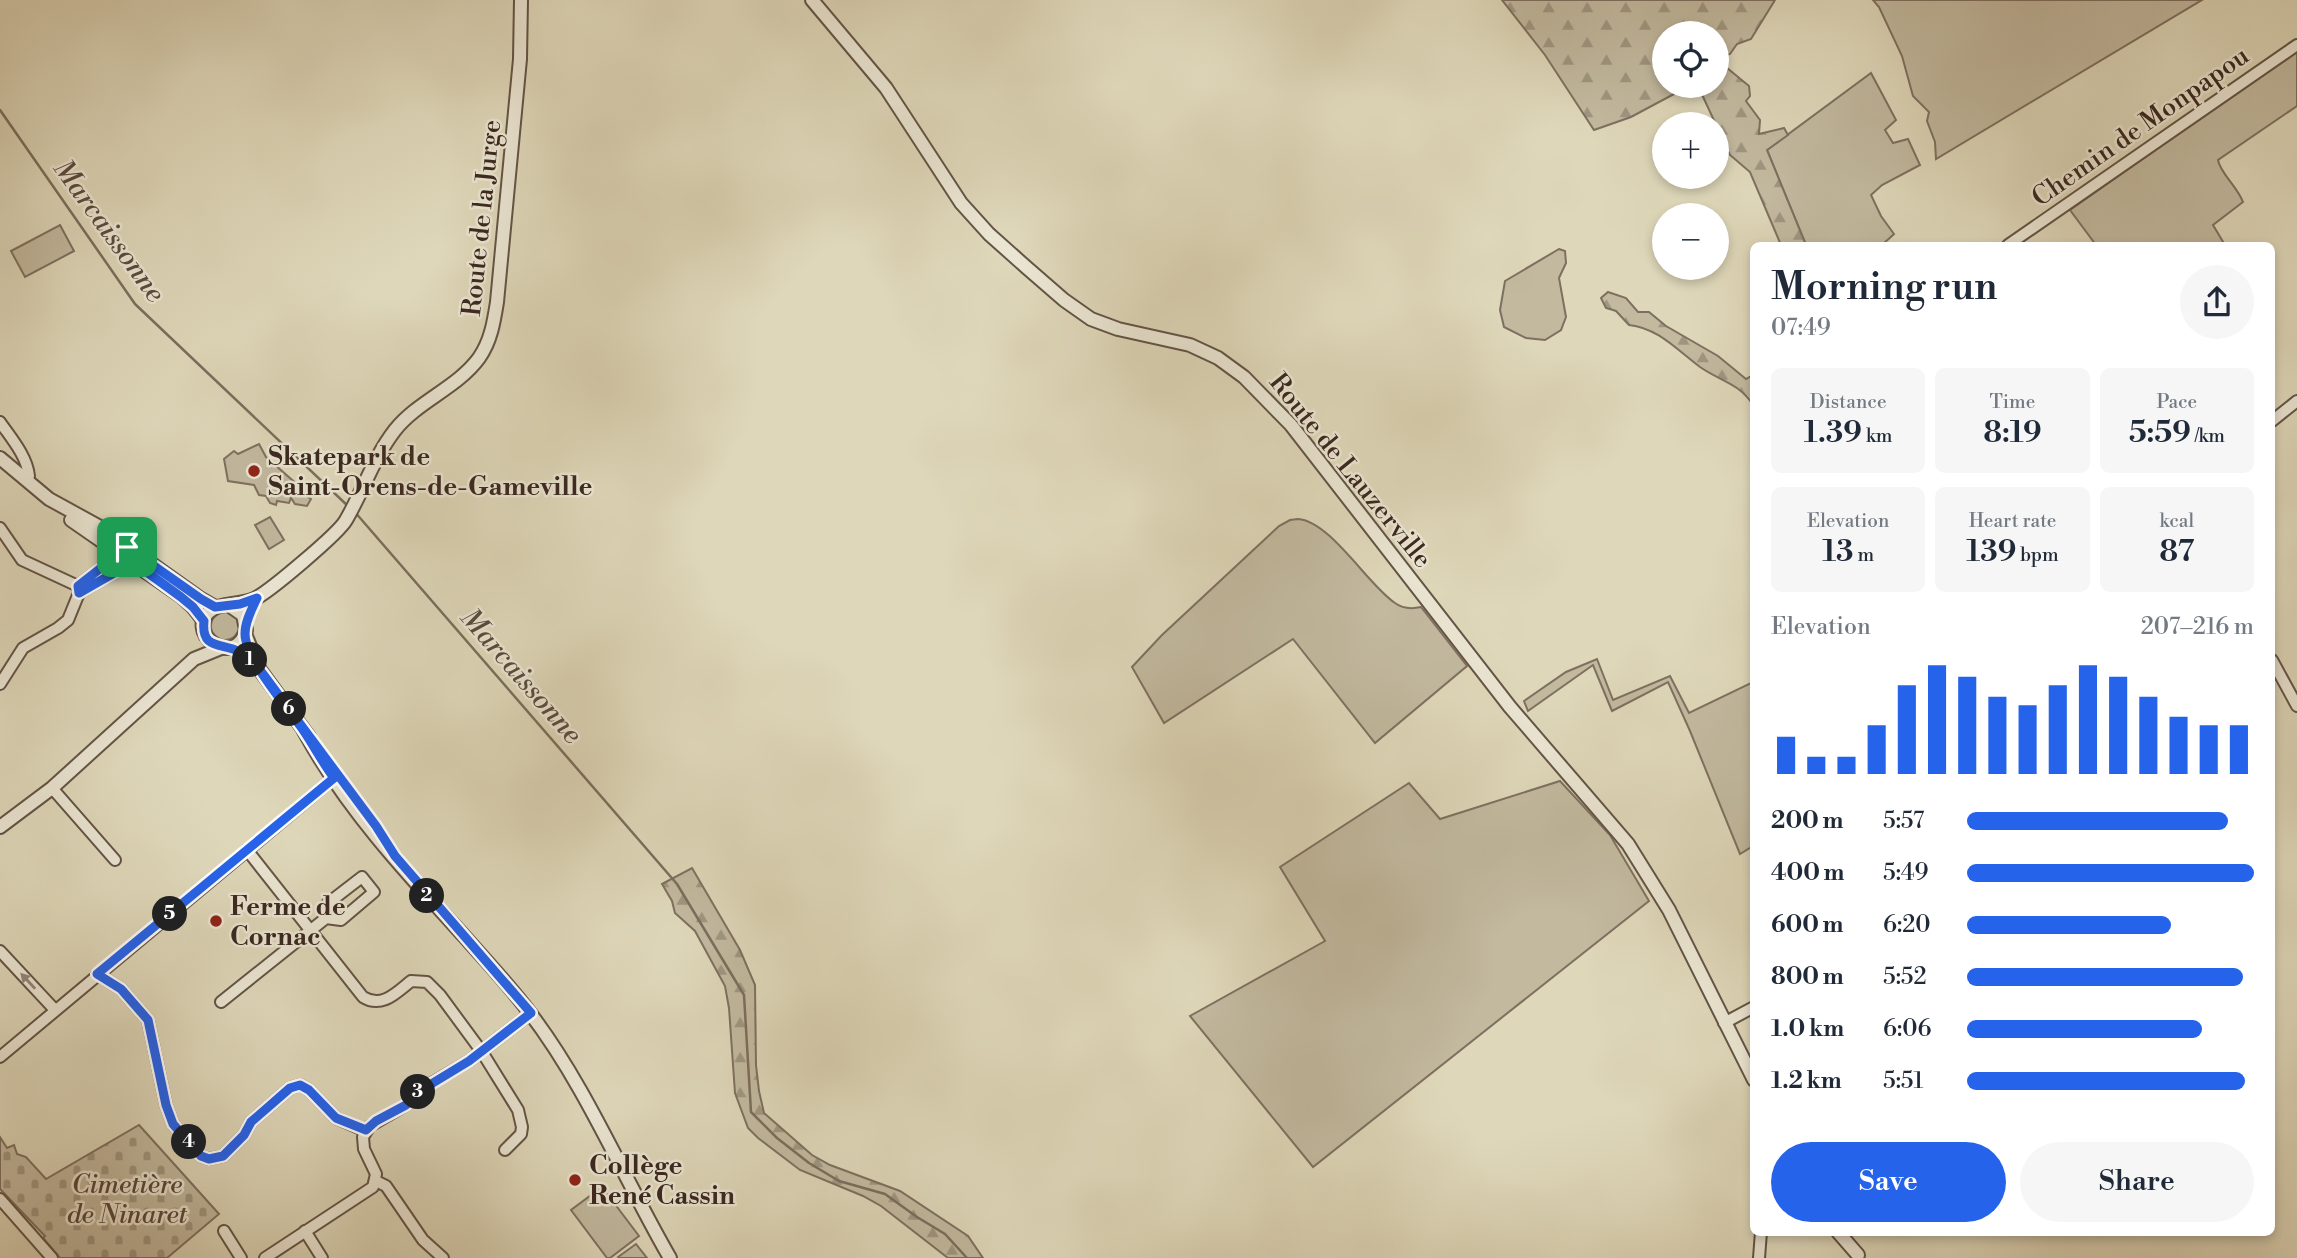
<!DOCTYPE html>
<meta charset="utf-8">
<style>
:root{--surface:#fff;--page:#f6f6f7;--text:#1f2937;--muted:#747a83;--accent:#2563eb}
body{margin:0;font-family:"Libre Bodoni",serif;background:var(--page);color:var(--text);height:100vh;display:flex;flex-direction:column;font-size:26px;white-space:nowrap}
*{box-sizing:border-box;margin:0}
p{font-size:23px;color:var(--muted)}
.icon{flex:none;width:38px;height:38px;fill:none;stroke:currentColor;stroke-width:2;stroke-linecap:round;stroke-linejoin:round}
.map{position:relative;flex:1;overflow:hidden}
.details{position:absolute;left:1750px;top:242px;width:525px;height:994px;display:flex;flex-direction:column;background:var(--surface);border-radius:10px;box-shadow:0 4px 10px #0003}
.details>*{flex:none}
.fabs{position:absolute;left:1652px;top:21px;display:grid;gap:14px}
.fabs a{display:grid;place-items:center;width:77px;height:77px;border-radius:50%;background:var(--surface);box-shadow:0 4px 10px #0003;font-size:35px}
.pin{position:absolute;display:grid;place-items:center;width:60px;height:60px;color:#fff;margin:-30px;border-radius:14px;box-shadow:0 4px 10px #0006}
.km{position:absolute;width:35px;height:35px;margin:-18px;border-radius:50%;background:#222;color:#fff;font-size:19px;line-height:35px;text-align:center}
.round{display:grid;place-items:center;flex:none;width:74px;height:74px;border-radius:37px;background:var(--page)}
.headline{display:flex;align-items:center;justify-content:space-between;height:119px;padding:0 21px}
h1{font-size:38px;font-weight:600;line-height:52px}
.metrics{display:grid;grid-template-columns:repeat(3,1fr);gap:10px;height:119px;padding:7px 21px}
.metrics div{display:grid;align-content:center;border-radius:10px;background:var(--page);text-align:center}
.metrics b{font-size:30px;font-weight:600}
.metrics small{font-size:19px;font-weight:400}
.metrics p{font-size:19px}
.chart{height:196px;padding:14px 21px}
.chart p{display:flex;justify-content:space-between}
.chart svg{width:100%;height:126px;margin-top:7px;stroke:var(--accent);stroke-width:6}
.cta{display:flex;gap:14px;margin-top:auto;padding:14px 21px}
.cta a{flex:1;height:80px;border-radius:42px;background:var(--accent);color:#fff;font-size:28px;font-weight:600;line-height:80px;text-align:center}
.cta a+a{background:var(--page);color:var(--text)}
ul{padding:0 21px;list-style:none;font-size:23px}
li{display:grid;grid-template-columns:112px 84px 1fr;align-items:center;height:52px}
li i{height:18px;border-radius:9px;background:var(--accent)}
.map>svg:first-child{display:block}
.grass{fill:#c2b99f;stroke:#7e7060;stroke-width:2}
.forest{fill:url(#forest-firs);stroke:#7e7060;stroke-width:2}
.cemetery{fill:url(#cemetery-stones);stroke:#7e7060;stroke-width:2}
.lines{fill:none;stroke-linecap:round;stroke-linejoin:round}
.stream{stroke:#7b6e5d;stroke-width:2.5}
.minor-casing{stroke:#635446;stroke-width:14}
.tertiary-casing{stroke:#635446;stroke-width:16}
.minor{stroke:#eae5d2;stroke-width:10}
.tertiary{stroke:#eae5d2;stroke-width:12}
.oneway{fill:#928679}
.route-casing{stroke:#fff;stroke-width:14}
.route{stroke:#2563eb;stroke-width:9}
.poi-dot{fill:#8f2418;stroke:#eae5d2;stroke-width:2.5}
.labels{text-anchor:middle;stroke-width:5;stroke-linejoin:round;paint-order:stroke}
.street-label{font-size:26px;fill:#3a2820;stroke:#eae5d2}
.poi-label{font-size:26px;font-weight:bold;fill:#3a2820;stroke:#eae5d2;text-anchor:start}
.park-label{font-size:26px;font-style:italic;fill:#554539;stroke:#eae5d2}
.water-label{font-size:28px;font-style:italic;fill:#5a4b3e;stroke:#eae5d2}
</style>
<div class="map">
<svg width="2297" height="1258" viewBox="0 0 2297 1258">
<defs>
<pattern id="forest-firs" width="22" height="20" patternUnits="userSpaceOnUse" patternTransform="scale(1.75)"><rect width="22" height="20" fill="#c2b99f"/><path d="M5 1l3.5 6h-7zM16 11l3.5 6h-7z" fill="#9f9681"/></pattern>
<pattern id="cemetery-stones" width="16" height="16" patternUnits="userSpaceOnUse" patternTransform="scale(1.75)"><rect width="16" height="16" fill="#c2b99f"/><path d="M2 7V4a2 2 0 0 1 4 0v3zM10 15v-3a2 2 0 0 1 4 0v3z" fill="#9f9681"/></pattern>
</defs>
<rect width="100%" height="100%" fill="#ded7b9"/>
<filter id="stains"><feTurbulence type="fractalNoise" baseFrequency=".00286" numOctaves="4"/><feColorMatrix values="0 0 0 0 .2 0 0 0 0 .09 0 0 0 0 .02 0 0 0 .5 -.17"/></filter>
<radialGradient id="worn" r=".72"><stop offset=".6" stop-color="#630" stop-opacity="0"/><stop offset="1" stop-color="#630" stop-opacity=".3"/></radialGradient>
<g class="grass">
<path d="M1873,0H2202L1936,159L1935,142L1927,121L1929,112L1913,96L1902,56L1879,7Z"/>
<path d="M2297,50V106L2218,160C2220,173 2237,186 2243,202L2213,225L2225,245H2096L2070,210Z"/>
<path d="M1871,73L1896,120L1885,130L1893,143L1908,139L1920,165L1882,185L1871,195L1881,216L1894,234L1882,245H1806L1767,150Z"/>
<path d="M60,225L74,251L25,277L11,251Z"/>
<path d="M1559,249L1565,251L1566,263L1559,278L1566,317L1561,330L1545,340L1526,338L1504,327L1500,310L1505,281Z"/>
<path d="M259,444L266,457L299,486L297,489L311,499L307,506L295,504L291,498L289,503L277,501L276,505L270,503L266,496L259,495L254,485L228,481L224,459L234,451L238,454Z"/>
<path d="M270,517L284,540L269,549L255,525Z"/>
<path d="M1298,519C1330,521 1368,585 1395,603C1403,609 1412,609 1421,607L1467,666L1375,743L1293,639L1164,723L1132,667L1162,635L1279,526L1290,520Z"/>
<circle cx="225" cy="626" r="14"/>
<path d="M1597,659L1613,700L1670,676L1689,713L1753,682V846L1740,854L1690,731L1668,682L1612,711L1593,665L1528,711L1524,701L1566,672Z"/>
<path d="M1560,781L1610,835L1649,901L1313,1167L1190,1016L1325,941L1280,867L1409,783L1440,819Z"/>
<path d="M602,1187L639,1236L610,1258H607L571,1210Z"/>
<path d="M636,1244L647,1258H619L618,1257Z"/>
</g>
<g class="forest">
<path d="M1502,0H1775L1751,39L1737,44L1730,54L1723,56L1721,63L1749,86L1750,96L1746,101L1760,120L1759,134L1784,128L1788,135L1767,150L1806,245H1781L1750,172L1730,155L1698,86H1717V33H1664V86H1689L1631,117L1594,130L1545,55Z"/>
<path d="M1608,292L1626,298L1638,312H1649L1666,326L1718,356L1746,379L1753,375V405C1739,383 1720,381 1700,367C1677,350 1658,328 1629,325L1616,311L1606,308L1601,298Z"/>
<path d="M692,868L740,950L755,985L756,1065L759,1091L764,1113L812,1155L830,1165L900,1191L968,1236L983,1258H948L881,1206L863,1196L800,1170L758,1138L748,1128L735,1093L729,1008L725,986L695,931L675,913L672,901L662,884Z"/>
</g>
<path class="cemetery" d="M139,1125L219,1214L167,1258H60L43,1238L45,1236L0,1189V1137L7,1148L14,1145L17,1154L26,1157L46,1179Z"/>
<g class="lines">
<g class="stream">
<path d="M0,110L135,304L349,507"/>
<path d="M354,511L677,884L744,995L751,1112L777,1138L809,1163L839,1181L885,1194L917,1217L945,1234L967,1258"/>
</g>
<defs>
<g id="minor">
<path d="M2008,245L2297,45"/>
<path d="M2272,421L2297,401"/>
<path d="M0,422C11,438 27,456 29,476L26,480"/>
<path d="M0,528L22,560L78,586"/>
<path d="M78,586L106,564L115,551L122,548"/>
<path d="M79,593L133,562"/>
<path d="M2272,660L2297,706"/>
<path d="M0,684L23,648L58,628L68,620L79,593L78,586"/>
<path d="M52,788L115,860"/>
<path d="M247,850L363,997C382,1009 397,992 411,981L427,982L440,995L482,1052L518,1110L522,1127L521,1134L505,1150"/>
<path d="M0,951L55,1010"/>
<path d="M97,974L121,989L148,1020L166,1105L173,1124L201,1156L209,1159L223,1156L244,1135L251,1122L290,1088L300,1085L309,1090L336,1118L366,1131"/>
<path d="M221,1002L326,918L341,920L374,892L362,877L327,904L326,918"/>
<path d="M1724,1023L1754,1007"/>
<path d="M0,1057L334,778"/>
<path d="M376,1181L386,1186L423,1240L443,1258"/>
<path d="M0,1199L52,1258"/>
<path d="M224,1231L241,1258"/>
<path d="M305,1231L322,1258"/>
<path d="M265,1258L373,1187L376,1174L364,1149L363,1137L370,1126L406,1105L417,1092L469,1061L531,1013"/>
<path d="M1759,1258L1761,1232"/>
</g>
<g id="tertiary">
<path d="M812,0L886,88L961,203L989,234L1026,267L1064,300L1091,319L1118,329L1190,345L1218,358L1244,377L1291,425L1510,707L1628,844L1669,910L1754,1080"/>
<path d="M0,458L49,499L100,527L201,599L215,607"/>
<path d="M71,520L182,597L193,607L204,621"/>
<path d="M230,606L243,615L246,630C235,672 180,630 213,609C222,603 240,605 254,599C268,593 339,533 346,520C363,491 374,457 395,430C418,401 457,388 479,358C491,341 494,321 497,302L520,59L521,0"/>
<path d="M245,634L260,670L309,737"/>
<path d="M304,731C345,807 406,873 464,936C486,961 510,986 530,1013C587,1088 623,1177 670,1258"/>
<path d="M0,827L52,788L194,659L221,648"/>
<path d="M1838,1232L1858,1255"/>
</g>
</defs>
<use href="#minor" class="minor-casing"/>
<use href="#tertiary" class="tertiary-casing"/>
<use href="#minor" class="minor"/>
<use href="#tertiary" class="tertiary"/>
</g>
<defs><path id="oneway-solid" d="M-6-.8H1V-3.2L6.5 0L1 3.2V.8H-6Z" transform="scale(1.75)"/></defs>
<use class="oneway" href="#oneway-solid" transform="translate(28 981) rotate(-133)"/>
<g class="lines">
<defs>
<path id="route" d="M127,547L119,548L106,564L78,586L79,593L133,562L181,597L193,607L204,621C201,649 220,643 238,651C246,655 253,664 260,670L376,826L395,856L531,1013L469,1061L418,1092L406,1105L376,1121L366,1130L336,1118L309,1090L300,1085L290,1088L251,1122L244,1135L223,1156L209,1159L201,1156L173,1124L166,1105L148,1020L121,989L97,974L334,778C322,762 313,744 301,727C287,707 245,658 245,634C245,621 252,609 257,598L240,604L215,607L201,599L127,547"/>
</defs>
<use href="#route" class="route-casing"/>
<use href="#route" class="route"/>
</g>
<g class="poi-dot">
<circle cx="254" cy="471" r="7"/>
<circle cx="216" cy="921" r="7"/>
<circle cx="575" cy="1180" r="7"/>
</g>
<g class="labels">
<g class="street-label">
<text transform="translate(2140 126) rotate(-35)" y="9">Chemin de Monpapou</text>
<text transform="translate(481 218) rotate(-84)" y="9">Route de la Jurge</text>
<text transform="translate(1351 470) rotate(51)" y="9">Route de Lauzerville</text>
</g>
<g class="poi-label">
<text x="268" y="465">Skatepark de<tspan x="268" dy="30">Saint-Orens-de-Gameville</tspan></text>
<text x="230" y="915">Ferme de<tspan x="230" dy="30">Cornac</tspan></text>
<text x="589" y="1174">Collège<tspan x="589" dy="30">René Cassin</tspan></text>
</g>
<g class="park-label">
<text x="127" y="1193">Cimetière<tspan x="127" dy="30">de Ninaret</tspan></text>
</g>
<g class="water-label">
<text transform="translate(110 230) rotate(54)" y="10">Marcaissonne</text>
<text transform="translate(522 675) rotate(49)" y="10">Marcaissonne</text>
</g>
</g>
<rect width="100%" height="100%" filter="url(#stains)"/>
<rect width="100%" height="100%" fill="url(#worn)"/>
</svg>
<div class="fabs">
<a><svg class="icon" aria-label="locate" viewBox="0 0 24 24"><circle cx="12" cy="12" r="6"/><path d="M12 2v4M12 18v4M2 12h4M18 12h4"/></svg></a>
<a>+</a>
<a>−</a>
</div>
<div class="pin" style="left:127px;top:547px;background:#1e9e55"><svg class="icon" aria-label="arrive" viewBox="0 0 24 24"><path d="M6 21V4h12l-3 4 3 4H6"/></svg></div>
<b class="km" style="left:250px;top:660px">1</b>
<b class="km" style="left:427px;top:896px">2</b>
<b class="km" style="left:418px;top:1092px">3</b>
<b class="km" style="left:189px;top:1142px">4</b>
<b class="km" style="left:170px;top:914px">5</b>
<b class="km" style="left:289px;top:709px">6</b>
<section class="details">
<div class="headline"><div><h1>Morning run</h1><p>07:49</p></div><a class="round"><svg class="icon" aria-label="share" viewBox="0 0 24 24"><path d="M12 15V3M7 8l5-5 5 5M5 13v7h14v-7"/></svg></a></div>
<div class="metrics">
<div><p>Distance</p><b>1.39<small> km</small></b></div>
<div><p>Time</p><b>8:19</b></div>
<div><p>Pace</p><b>5:59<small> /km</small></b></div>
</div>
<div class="metrics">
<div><p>Elevation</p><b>13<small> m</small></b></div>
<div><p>Heart rate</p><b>139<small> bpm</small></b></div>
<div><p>kcal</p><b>87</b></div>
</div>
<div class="chart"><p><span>Elevation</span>207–216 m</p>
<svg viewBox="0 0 160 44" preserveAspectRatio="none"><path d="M5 44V31M15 44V38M25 44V38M35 44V27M45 44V13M55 44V6M65 44V10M75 44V17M85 44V20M95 44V13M105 44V6M115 44V10M125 44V17M135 44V24M145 44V27M155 44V27"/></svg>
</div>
<ul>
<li><b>200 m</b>5:57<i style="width:91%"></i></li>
<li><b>400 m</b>5:49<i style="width:100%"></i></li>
<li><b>600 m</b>6:20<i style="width:71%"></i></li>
<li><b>800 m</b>5:52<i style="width:96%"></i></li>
<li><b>1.0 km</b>6:06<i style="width:82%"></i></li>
<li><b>1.2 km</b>5:51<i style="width:97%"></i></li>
</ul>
<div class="cta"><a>Save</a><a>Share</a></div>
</section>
</div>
